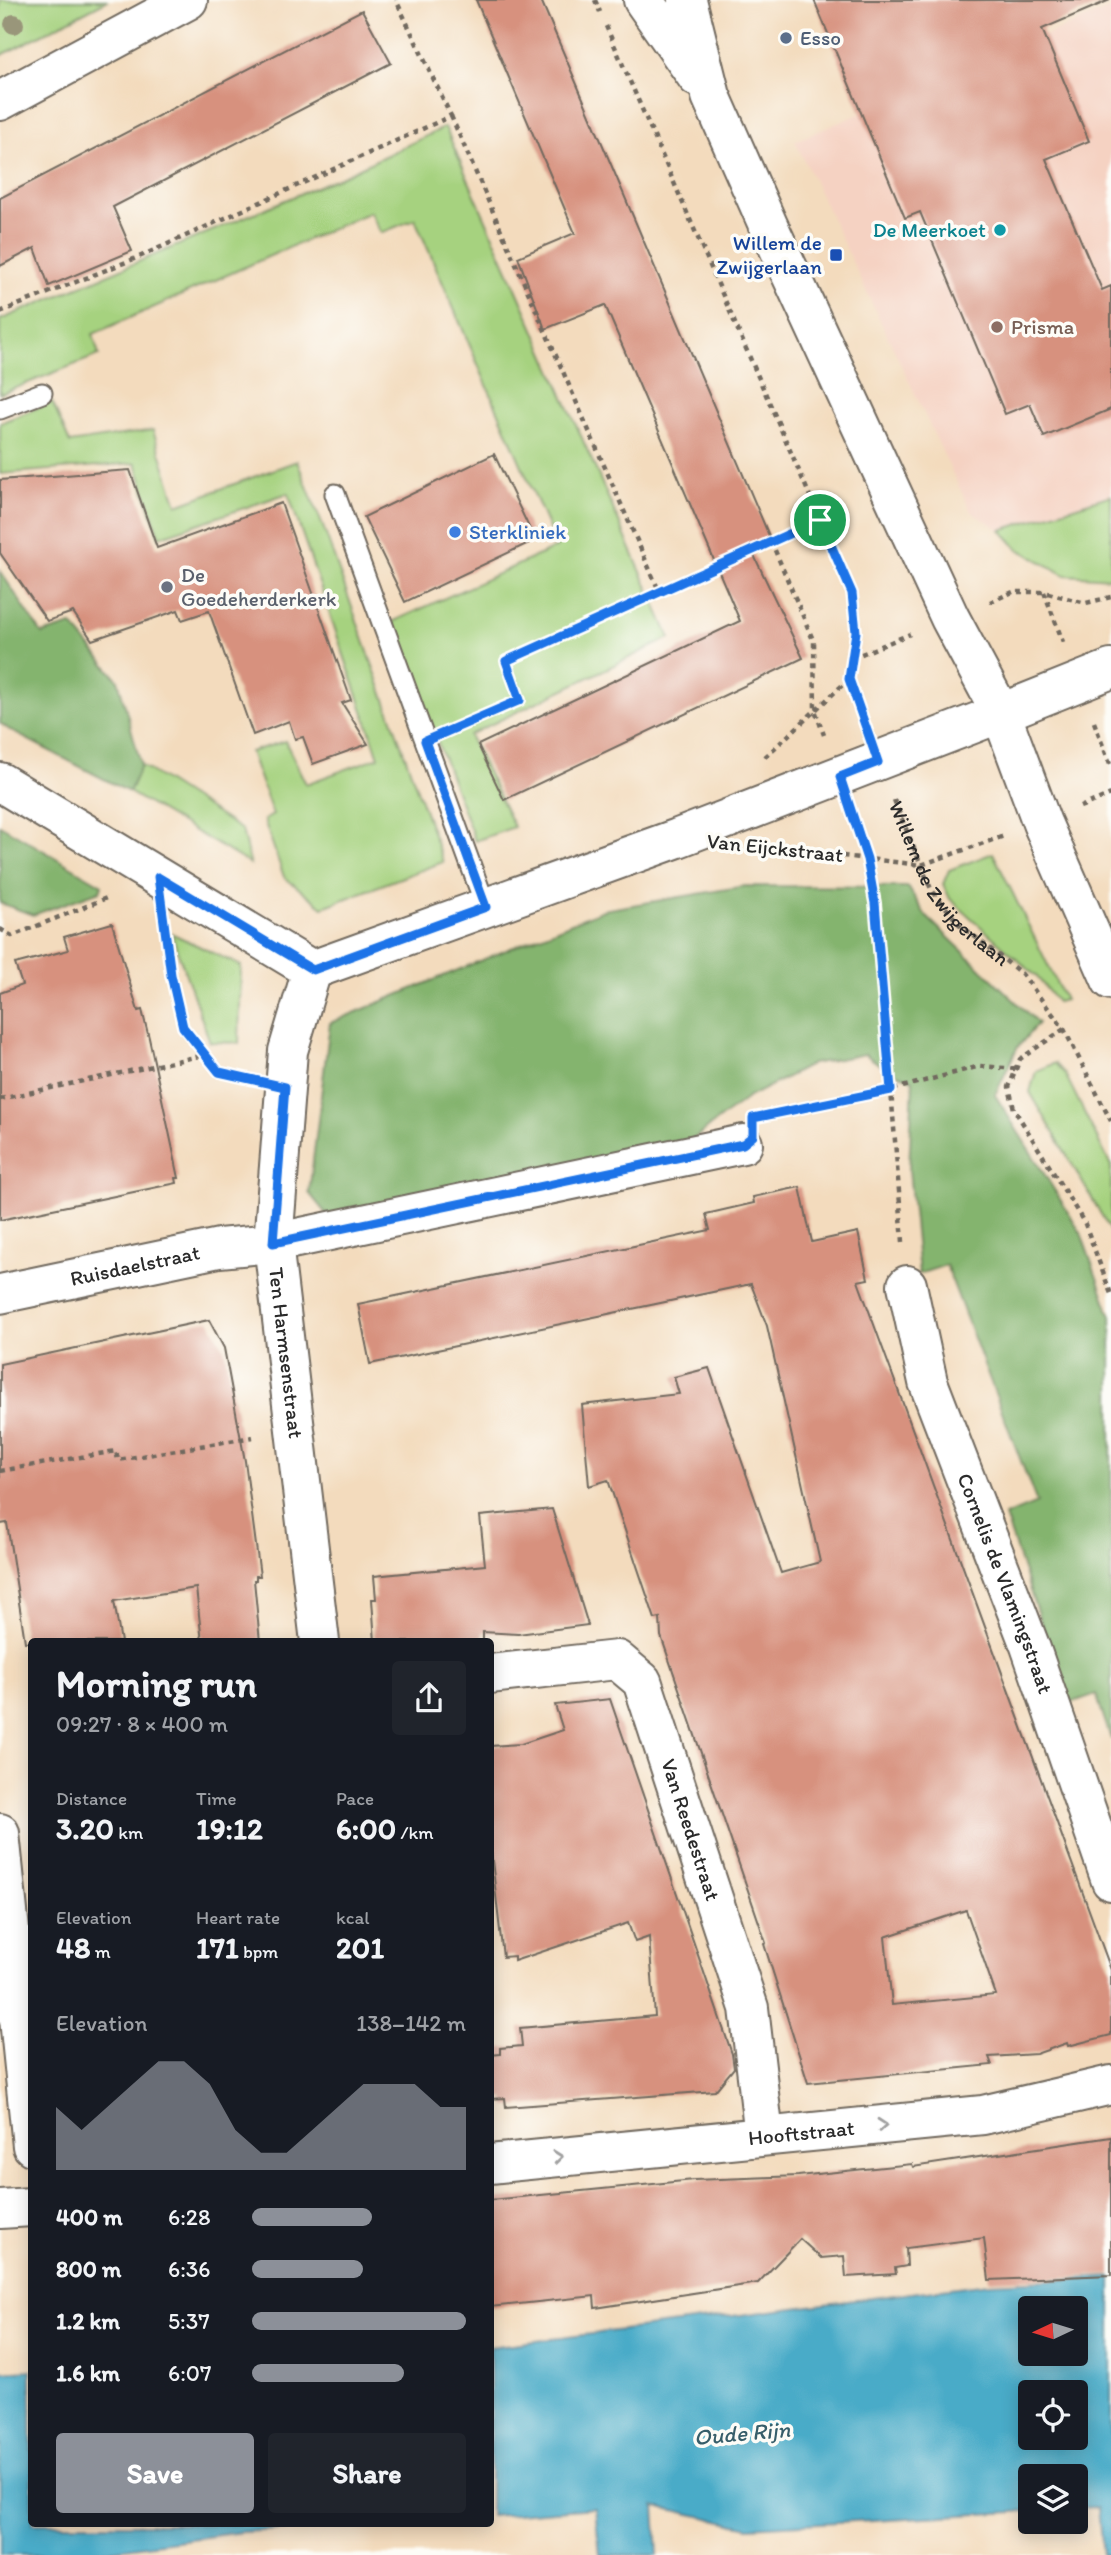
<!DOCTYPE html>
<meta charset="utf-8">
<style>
:root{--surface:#171b24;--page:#20242c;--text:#f1f3f6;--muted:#9ea1a6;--accent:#8c9099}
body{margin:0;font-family:Itim,sans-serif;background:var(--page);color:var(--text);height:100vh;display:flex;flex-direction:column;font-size:26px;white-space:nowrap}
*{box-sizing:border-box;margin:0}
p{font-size:23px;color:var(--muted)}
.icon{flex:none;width:38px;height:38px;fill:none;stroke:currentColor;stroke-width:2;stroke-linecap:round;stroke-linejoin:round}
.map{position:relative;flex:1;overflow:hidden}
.side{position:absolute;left:28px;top:1638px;width:466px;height:889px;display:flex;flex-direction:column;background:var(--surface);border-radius:7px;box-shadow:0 4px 18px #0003}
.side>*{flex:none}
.needle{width:46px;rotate:266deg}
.buttons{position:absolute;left:1018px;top:2296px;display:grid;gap:14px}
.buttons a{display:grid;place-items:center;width:70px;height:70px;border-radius:7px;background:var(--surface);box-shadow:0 4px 18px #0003;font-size:35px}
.pin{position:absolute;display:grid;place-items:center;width:60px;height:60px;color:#fff;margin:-30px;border:4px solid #fff;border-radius:50%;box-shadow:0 2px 7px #0007}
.round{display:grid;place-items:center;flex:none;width:74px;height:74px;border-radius:7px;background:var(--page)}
.summary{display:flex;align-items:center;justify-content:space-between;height:119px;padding:0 28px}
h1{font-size:38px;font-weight:700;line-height:52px}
.stats{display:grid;grid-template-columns:repeat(3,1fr);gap:10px;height:119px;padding:7px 28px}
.stats div{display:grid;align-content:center}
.stats b{font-size:30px;font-weight:700}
.stats small{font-size:19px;font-weight:400}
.stats p{font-size:19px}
.chart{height:196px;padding:14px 28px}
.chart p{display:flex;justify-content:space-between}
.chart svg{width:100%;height:126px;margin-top:7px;fill:var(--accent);opacity:.7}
.primary-button{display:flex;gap:14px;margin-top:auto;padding:14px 28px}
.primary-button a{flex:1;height:80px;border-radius:7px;background:var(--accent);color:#fff;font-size:28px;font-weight:700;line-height:80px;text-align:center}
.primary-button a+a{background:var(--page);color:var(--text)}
ul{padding:0 28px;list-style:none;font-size:23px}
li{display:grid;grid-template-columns:112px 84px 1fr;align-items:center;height:52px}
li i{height:18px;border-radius:9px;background:var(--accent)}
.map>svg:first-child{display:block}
.built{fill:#f5d2c2}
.green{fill:#a6d27f;stroke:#687e55;stroke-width:2}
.forest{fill:#84b46e;stroke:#58704c;stroke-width:2}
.water{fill:#49abc8;stroke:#3a6b7a;stroke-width:2;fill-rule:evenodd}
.building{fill:#d7917e;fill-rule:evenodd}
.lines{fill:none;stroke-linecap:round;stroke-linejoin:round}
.service-casing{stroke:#71695e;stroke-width:23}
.minor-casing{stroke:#71695e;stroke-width:42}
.tertiary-casing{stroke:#71695e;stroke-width:42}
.path{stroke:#71695e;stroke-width:4.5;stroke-dasharray:5 5;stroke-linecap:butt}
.service{stroke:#fff;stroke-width:19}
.minor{stroke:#fff;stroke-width:38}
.tertiary{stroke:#fff;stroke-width:38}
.tree{fill:#99967a}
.oneway{stroke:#a0a0a0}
.route-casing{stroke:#fff;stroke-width:14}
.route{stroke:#1a73e8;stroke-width:9}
.service-dot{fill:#5c6f8a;stroke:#fdfcf7;stroke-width:2.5}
.culture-dot{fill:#0f9aa8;stroke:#fdfcf7;stroke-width:2.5}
.transit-dot{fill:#1a4fb4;stroke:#fdfcf7;stroke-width:2.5}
.education-dot{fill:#8d6e63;stroke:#fdfcf7;stroke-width:2.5}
.shop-dot{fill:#3f7fe0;stroke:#fdfcf7;stroke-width:2.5}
.worship-dot{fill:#6b7280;stroke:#fdfcf7;stroke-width:2.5}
.labels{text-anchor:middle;stroke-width:7;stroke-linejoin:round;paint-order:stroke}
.service-label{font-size:21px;fill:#4e5e75;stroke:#fdfcf7;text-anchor:start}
.culture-label{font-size:21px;fill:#0d838f;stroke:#fdfcf7;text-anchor:end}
.transit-label{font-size:21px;fill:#164399;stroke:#fdfcf7;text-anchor:end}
.education-label{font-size:21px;fill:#785e54;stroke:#fdfcf7;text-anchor:start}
.shop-label{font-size:21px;fill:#366cbe;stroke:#fdfcf7;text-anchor:start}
.worship-label{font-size:21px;fill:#5b616d;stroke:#fdfcf7;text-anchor:start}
.street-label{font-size:21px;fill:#2b2b2b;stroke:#fdfcf7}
.water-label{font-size:23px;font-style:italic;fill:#375e6a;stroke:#fdfcf7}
</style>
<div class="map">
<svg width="1111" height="2555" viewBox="0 0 1111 2555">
<rect width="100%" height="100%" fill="#fdfcf7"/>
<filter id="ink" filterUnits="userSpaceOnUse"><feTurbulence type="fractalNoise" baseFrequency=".0143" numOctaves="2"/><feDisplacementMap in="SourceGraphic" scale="14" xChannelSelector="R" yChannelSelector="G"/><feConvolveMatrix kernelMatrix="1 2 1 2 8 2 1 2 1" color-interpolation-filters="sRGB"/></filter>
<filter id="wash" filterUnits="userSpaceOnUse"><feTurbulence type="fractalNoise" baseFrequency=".00686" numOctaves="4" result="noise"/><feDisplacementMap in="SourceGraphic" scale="28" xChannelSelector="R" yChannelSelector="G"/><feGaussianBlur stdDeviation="1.57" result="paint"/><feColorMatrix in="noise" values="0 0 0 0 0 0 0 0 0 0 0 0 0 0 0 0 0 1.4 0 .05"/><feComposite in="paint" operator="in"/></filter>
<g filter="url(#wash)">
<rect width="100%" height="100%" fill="#f3dbbd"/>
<path class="built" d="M1111,8V513L1023,543L971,512L795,141Z"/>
<g class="green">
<path d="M0,0H108L0,56Z"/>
<path d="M445,127L670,638L469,735L514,827L475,841L392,622L557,547L415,219L381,233L370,212L93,334L99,355L0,394V320L347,174Z"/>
<path d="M52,402L70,443L153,430L177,505L297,461L324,529L443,862L323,907L284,877L264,820L273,815L250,752L285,741L306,784L379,757L288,493L159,537L136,463L0,474V423Z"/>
<path d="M1111,495V578L1065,575L1018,549L1001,530Z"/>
<path d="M141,765L242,830L250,864L129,792Z"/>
<path d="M993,853L1065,1000L1057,1002L1037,977L950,899L943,884L949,870Z"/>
<path d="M171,933L241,966L239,1043L210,1042Z"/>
<path d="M1055,1063L1065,1074L1111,1166V1236L1109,1228L1030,1092L1036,1071Z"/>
</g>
<g class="forest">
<path d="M0,571L42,634L72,625L118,680L141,765L129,792L11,731L0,723Z"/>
<path d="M0,825L102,885L100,891L33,915L0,903Z"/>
<path d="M745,886L908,887L926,916L1038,1023L1017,1048L995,1095L1081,1233L1111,1317V1739L1096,1694L1068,1704L1005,1516L1037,1503L946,1265L919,1274L909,1170L913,1080L887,1070L865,1054L812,1064L747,1098L688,1143L331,1220L309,1193L330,1023L603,910Z"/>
</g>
<g class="water">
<path d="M1111,2277V2555H1102L1098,2507L1076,2508V2476H1031V2511L749,2527L655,2506L658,2555H600L595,2508L490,2516V2347L989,2283ZM1031,2308H1076V2354H1031ZM1031,2392H1076V2438H1031Z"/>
<path d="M31,2370L32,2524H385L241,2532L74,2555H0V2372Z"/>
</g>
<g id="blocks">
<g class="building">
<path d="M476,0H541L770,538L750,547L803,658L504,800L478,745L740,621L605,305L545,329L518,257L575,233Z"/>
<path d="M814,0H1110L1042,29L1089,141L1046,159L1102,290L1111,286V409L1044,437L1030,404L1005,414L920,212L905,218Z"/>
<path d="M362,10L391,63L113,207L132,251L49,286L35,248L0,266V198Z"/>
<path d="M494,454L535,540L405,602L364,517Z"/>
<path d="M130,470L157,548L281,503L351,700L342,703L368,744L313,764L303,737L295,739L289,721L253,735L209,611L182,620L178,610L92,640L73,612L47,621L0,553V480Z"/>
<path d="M112,923L138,1011L142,1010L149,1038L179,1178H176L177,1183L0,1220V993L22,985L15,964L68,950L64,937Z"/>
<path d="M800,1187L812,1242L858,1232L868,1279L858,1281L1111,1970V2035L1068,2046L1067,2043L1036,2054L989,2057L992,2065L808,2083L764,1944L766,1943L661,1636L660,1618L655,1619L608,1480L589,1486L582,1405L679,1394L674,1377L709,1368L781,1573L820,1562L767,1326L751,1284L370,1364L358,1304L710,1230L706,1214L754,1203L753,1197ZM966,1910L996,1995L892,2005L885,1937Z"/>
<path d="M209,1320L224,1348L245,1461L260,1576H256V1580H254L260,1642H202L196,1588L114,1601L121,1642H25L7,1523L0,1524V1364Z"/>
<path d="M552,1509L588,1625L518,1634L483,1632V1642H375L372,1599H376L374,1576L485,1565L480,1516Z"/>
<path d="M610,1699L732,2054L734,2068L715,2091L506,2107L505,2098L490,2099V2055L500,2054V2048L522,2046L520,2028L655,2016L649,1937L635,1942L628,1923L514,1961V1956L503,1957L490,1843V1746L521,1744L563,1730L555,1705Z"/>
<path d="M1111,2137V2275L989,2280L984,2238L906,2248L907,2266L895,2268L896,2274L846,2277L844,2256L821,2258L800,2239L758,2283L595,2308L594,2296L490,2307V2200L694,2180L798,2176L912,2164L913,2167Z"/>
</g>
</g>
</g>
<g filter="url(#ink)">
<use href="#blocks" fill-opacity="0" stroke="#71695e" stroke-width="2"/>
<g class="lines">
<defs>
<g id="service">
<path d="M0,409L42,393"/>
<path d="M335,494L486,907"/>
</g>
<g id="minor">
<path d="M0,101L188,0"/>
<path id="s2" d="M0,782L312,970L288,1051L273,1243L320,1642"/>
<path d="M312,970L678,838L1001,713"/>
<path id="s3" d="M907,1285L928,1382L1030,1646L1111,1881"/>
<path id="s4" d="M0,1294L219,1248L273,1243L743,1144"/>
<path id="s5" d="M490,1674L617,1660L642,1681L749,2008L764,2136"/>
<path d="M0,1833L32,2146"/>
<path id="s6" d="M490,2164L983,2115L1111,2085"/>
<path d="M0,2209L32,2207"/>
</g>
<g id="tertiary">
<path d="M643,0L697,77"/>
<path d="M687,0L711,96L768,225L950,618L1001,713L1042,823L1111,980"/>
<path d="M1001,713L1111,669"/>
</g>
</defs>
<use href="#service" class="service-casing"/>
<use href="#minor" class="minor-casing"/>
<use href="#tertiary" class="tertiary-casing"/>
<g class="path">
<path d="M595,0L600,12"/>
<path d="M606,26L852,593L856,632L849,679L863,720"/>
<path d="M451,116L660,593L820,520"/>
<path d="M0,312L139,257L451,116L396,0"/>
<path d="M771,541L814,642L815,710L824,735"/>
<path d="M1044,592L1063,642"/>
<path d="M990,602L1013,592H1044L1086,603L1111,597"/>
<path d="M852,658L910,634"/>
<path d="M1094,722L1111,767"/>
<path d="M455,728L520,700L506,661L660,593"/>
<path d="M765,757L849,679"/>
<path id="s1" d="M894,800L931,889L959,924L1022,974L1064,1029L1111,1121"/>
<path d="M1080,807L1111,794"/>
<path d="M853,816L867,859L875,903L891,1090L980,1066L1016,1069"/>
<path d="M773,848L921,865L1004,836"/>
<path d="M0,929L12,936L109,897"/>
<path d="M166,933L171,975L183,1027L219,1072L242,1077"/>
<path d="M1064,1029L1020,1059L1009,1087L1014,1109L1085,1224L1111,1294"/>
<path d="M0,1099L204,1055"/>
<path d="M771,1114L891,1090L903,1242"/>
<path d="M0,1471L116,1451L118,1460L253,1437"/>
</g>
<use href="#service" class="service"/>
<use href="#minor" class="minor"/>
<use href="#tertiary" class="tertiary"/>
</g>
<circle class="tree" cx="14" cy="24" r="10"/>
<defs><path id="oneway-chevron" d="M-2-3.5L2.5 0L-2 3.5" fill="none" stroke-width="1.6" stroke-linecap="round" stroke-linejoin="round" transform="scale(1.75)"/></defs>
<g class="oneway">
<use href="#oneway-chevron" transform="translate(882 2125) rotate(-5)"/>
<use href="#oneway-chevron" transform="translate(558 2157) rotate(-6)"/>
</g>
</g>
<g class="lines" filter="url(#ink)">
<defs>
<path id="route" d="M820,520L852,593L856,632L849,679L878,762L840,777L867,859L875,903L891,1090L753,1118V1136L743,1144L273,1243L285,1087L219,1072L183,1027L171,975L158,877L313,970L486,907L425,741L520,700L506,661Z"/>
</defs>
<use href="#route" class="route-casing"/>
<use href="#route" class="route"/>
</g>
<circle class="service-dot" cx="786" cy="38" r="7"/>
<circle class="culture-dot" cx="1000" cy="230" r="7"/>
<rect class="transit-dot" x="829" y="248" width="14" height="14" rx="3.5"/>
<circle class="education-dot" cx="997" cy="327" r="7"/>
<circle class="shop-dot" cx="455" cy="532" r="7"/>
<circle class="worship-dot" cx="167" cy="587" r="7"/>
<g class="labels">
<g class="service-label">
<text x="800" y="45">Esso</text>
</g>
<g class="culture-label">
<text x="986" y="237">De Meerkoet</text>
</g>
<g class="transit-label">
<text x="822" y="250">Willem de<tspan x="822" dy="24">Zwijgerlaan</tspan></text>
</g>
<g class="education-label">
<text x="1011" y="334">Prisma</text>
</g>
<g class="shop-label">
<text x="469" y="539">Sterkliniek</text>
</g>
<g class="worship-label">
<text x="181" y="582">De<tspan x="181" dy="24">Goedeherderkerk</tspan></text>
</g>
<g class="street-label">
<text transform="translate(775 848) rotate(6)" y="7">Van Eijckstraat</text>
<text dy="7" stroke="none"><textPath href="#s1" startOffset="102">Willem de Zwijgerlaan</textPath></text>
<text dy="7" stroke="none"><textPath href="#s4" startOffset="138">Ruisdaelstraat</textPath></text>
<text dy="7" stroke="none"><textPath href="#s2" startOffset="752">Ten Harmsenstraat</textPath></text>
<text dy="7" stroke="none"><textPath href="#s3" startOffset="315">Cornelis de Vlamingstraat</textPath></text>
<text dy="7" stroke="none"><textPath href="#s5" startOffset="317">Van Reedestraat</textPath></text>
<text dy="7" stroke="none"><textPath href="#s6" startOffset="313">Hooftstraat</textPath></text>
</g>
<g class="water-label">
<text transform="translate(742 2433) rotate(-5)" y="8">Oude Rijn</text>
</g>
</g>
</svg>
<div class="buttons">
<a><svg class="needle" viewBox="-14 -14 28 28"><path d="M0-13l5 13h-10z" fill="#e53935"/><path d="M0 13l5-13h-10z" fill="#9ea1a6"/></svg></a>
<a><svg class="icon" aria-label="locate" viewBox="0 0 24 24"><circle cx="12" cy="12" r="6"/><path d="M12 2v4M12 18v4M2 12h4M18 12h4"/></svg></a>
<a><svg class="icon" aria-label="layers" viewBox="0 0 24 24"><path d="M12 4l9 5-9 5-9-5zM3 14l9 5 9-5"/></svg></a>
</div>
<div class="pin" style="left:820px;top:520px;background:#1e9e55"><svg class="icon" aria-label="arrive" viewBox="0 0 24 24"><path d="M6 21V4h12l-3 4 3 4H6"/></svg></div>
<section class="side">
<div class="summary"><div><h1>Morning run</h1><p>09:27 · 8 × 400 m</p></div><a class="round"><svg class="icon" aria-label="share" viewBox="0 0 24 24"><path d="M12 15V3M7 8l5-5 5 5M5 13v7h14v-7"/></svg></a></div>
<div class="stats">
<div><p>Distance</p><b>3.20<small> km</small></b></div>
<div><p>Time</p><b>19:12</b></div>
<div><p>Pace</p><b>6:00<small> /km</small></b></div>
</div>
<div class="stats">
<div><p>Elevation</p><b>48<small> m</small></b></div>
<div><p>Heart rate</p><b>171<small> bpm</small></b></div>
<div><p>kcal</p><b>201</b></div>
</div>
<div class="chart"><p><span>Elevation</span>138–142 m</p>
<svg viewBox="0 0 160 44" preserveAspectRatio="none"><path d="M0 44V22L10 30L20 22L30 14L40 6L50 6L60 14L70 30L80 38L90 38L100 30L110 22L120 14L130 14L140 14L150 22L160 22V44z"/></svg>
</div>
<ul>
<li><b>400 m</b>6:28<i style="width:56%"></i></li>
<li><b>800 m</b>6:36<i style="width:52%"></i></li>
<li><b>1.2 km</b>5:37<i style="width:100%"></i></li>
<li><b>1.6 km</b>6:07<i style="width:71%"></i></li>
</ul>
<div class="primary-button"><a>Save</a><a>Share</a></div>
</section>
</div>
